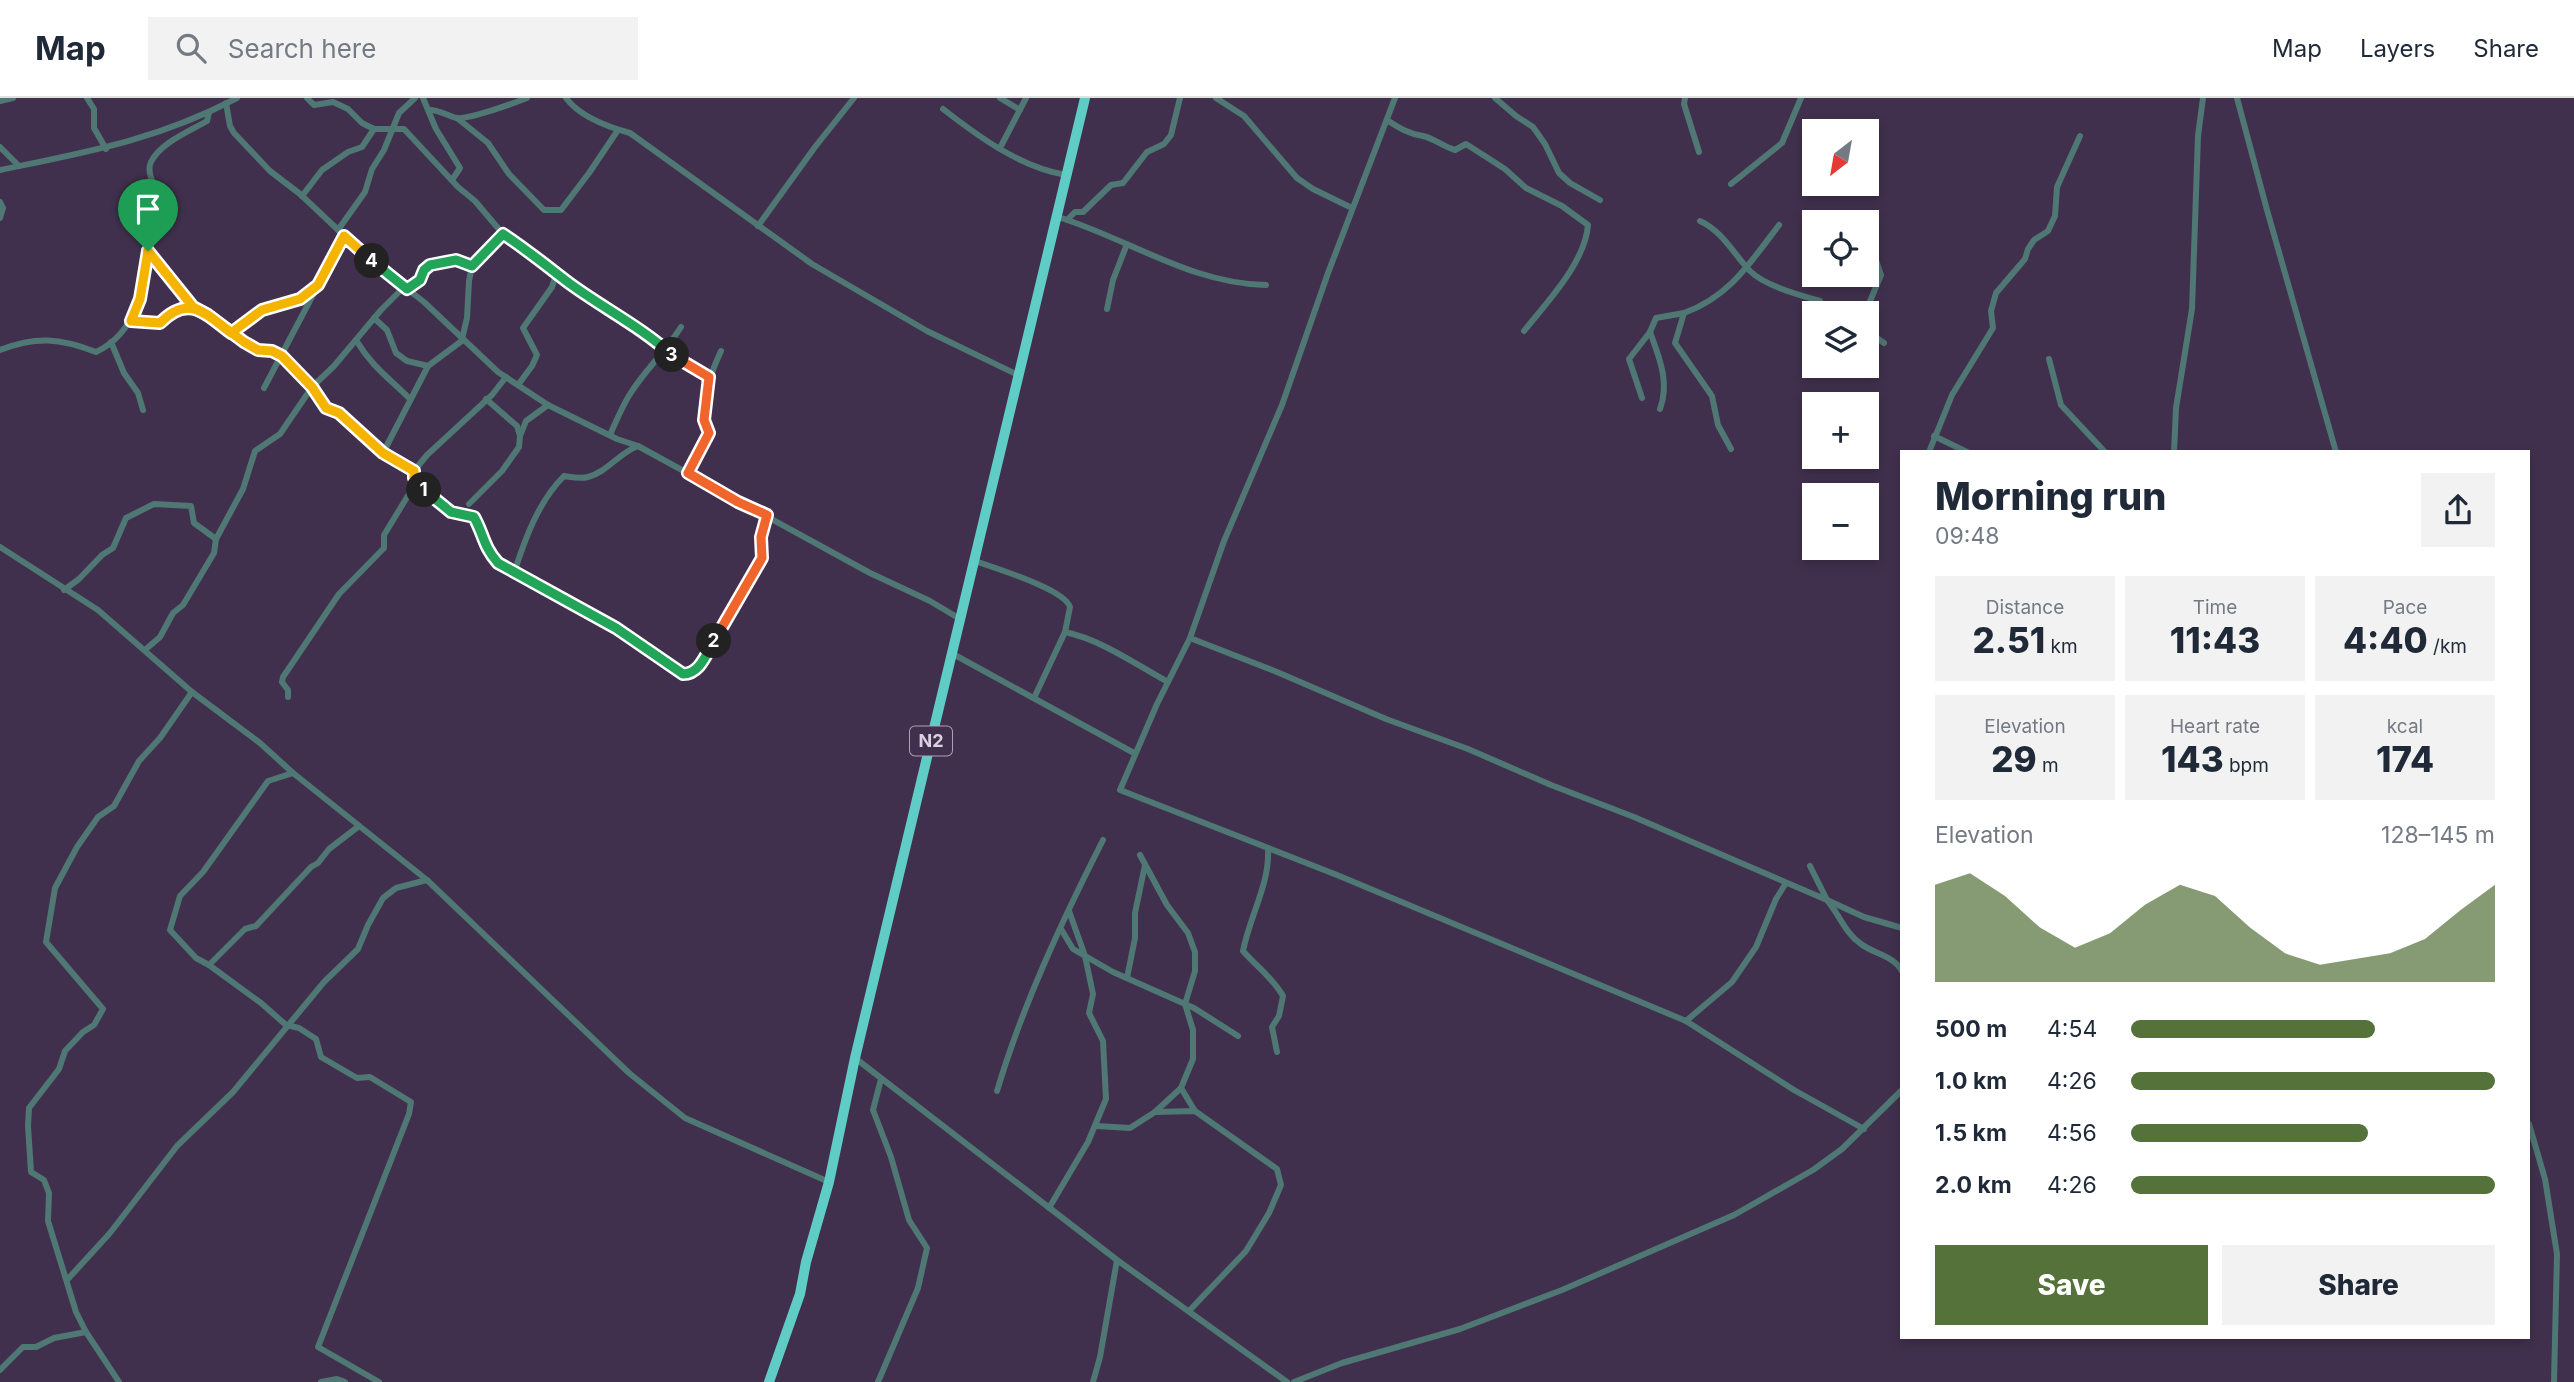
<!DOCTYPE html>
<meta charset="utf-8">
<style>
:root{--surface:#fff;--page:#f2f2f3;--text:#1f2937;--muted:#747a83;--line:#e0e1e3;--accent:#547239}
body{margin:0;font-family:Inter,sans-serif;background:var(--page);color:var(--text);height:100vh;display:flex;flex-direction:column;font-size:26px;white-space:nowrap}
*{box-sizing:border-box;margin:0}
p{font-size:23px;color:var(--muted)}
.icon{flex:none;width:38px;height:38px;fill:none;stroke:currentColor;stroke-width:2;stroke-linecap:round;stroke-linejoin:round}
.map{position:relative;flex:1;overflow:hidden}
.panel{position:absolute;left:1900px;top:352px;width:630px;height:889px;display:flex;flex-direction:column;background:var(--surface);border-radius:0px;box-shadow:0 4px 10px #0003}
.panel>*{flex:none}
.needle{width:46px;rotate:211deg}
.tools{position:absolute;left:1802px;top:21px;display:grid;gap:14px}
.tools a{display:grid;place-items:center;width:77px;height:77px;border-radius:0px;background:var(--surface);box-shadow:0 4px 10px #0003;font-size:35px}
.pin{position:absolute;display:grid;place-items:center;width:60px;height:60px;color:#fff;margin:-72px -30px;border-radius:50% 50% 50% 0;rotate:-45deg;box-shadow:0 0 7px #0007}
.pin .icon{rotate:45deg}
.km{position:absolute;width:35px;height:35px;margin:-18px;border-radius:50%;background:#222;color:#fff;font-size:19px;line-height:35px;text-align:center}
.round{display:grid;place-items:center;flex:none;width:74px;height:74px;border-radius:0px;background:var(--page)}
.head{display:flex;align-items:center;justify-content:space-between;height:119px;padding:0 35px}
h1{font-size:38px;font-weight:800;line-height:52px}
.stats{display:grid;grid-template-columns:repeat(3,1fr);gap:10px;height:119px;padding:7px 35px}
.stats div{display:grid;align-content:center;border-radius:0px;background:var(--page);text-align:center}
.stats b{font-size:35px;font-weight:800}
.stats small{font-size:19px;font-weight:400}
.stats p{font-size:19px}
.chart{height:196px;padding:14px 35px}
.chart p{display:flex;justify-content:space-between}
.chart svg{width:100%;height:126px;margin-top:7px;fill:var(--accent);opacity:.7}
.cta{display:flex;gap:14px;margin-top:auto;padding:14px 35px}
.cta a{flex:1;height:80px;border-radius:0px;background:var(--accent);color:#fff;font-size:28px;font-weight:800;line-height:80px;text-align:center}
.cta a+a{background:var(--page);color:var(--text)}
ul{padding:0 35px;list-style:none;font-size:23px}
li{display:grid;grid-template-columns:112px 84px 1fr;align-items:center;height:52px}
li i{height:18px;border-radius:9px;background:var(--accent)}
header{display:flex;align-items:center;gap:42px;box-sizing:border-box;height:98px;padding:0 35px;background:var(--surface);border-bottom:2px solid var(--line)}
header strong{font-size:33px}
nav{display:flex;gap:38px;margin-inline-start:auto;font-size:24px}
.search{width:490px;height:63px;background:var(--page);display:flex;align-items:center;gap:18px;box-sizing:border-box;padding:0 24px;border-radius:0px;color:var(--muted);font-size:26px}
.map>svg:first-child{display:block}
.lines{fill:none;stroke-linecap:round;stroke-linejoin:round}
.street{stroke:#4f7774;stroke-width:6}
.highway{stroke:#5fcdc5;stroke-width:10}
.split-1-casing{stroke:#fff;stroke-width:14}
.split-2-casing{stroke:#fff;stroke-width:14}
.split-3-casing{stroke:#fff;stroke-width:14}
.split-4-casing{stroke:#fff;stroke-width:14}
.split-5-casing{stroke:#fff;stroke-width:14}
.split-1{stroke:#f5b400;stroke-width:9}
.split-2{stroke:#22a559;stroke-width:9}
.split-3{stroke:#f0652b;stroke-width:9}
.split-4{stroke:#22a559;stroke-width:9}
.split-5{stroke:#f5b400;stroke-width:9}
.labels{text-anchor:middle;stroke-width:7;stroke-linejoin:round;paint-order:stroke}
.shield{fill:#40304d;stroke:#aca1b6;stroke-width:2}
.shield-label{font-size:18px;font-weight:bold;fill:#dbd1e3}
</style>
<header>
<strong>Map</strong>
<div class="search"><svg class="icon" aria-label="search" viewBox="0 0 24 24"><circle cx="10" cy="10" r="6"/><path d="M15 15l6 6"/></svg>Search here</div>
<nav><a>Map</a><a>Layers</a><a>Share</a></nav>
</header>
<div class="map">
<svg width="2574" height="1284" viewBox="0 0 2574 1284">
<rect width="100%" height="100%" fill="#40304d"/>
<g class="lines">
<g class="street">
<path d="M87,0L94,11V30L106,51"/>
<path d="M307,0L314,7L333,4L348,11L362,25L374,31H404L458,89L475,103L503,136L540,165L557,174L569,185L644,234L676,261L709,279"/>
<path d="M423,0L436,31L460,70L452,82"/>
<path d="M566,0C580,19 608,29 630,35L812,166L927,233L1020,278"/>
<path d="M1000,0L1020,12"/>
<path d="M1216,0L1244,18L1297,80L1313,91L1352,110"/>
<path d="M1395,0L1328,175L1282,307L1224,443L1190,540L1157,606L1120,692L1337,777L1686,923L1794,992L1864,1031"/>
<path d="M1495,0L1516,18L1533,29L1545,46L1559,75L1570,85L1600,102"/>
<path d="M1685,0L1684,6L1699,54"/>
<path d="M2237,0L2267,112L2336,354"/>
<path d="M0,3L13,0"/>
<path d="M226,5L230,28L234,35L270,73L300,96L370,162L424,204L498,274L548,307L617,341L638,348L870,475L930,503L960,521"/>
<path d="M943,11C979,39 1020,69 1066,77"/>
<path d="M429,12C440,12 446,17 456,20C468,22 514,5 527,0"/>
<path d="M457,20L488,45L509,76L544,112H561L589,75L618,32"/>
<path d="M1387,22C1399,30 1409,36 1423,38C1433,40 1444,49 1455,52L1466,46L1505,71L1526,90L1562,108L1588,127C1585,165 1547,204 1524,233"/>
<path d="M0,49L19,68"/>
<path d="M1000,50L1026,0"/>
<path d="M0,72C87,54 157,42 237,0"/>
<path d="M1731,86L1782,45L1801,0"/>
<path d="M302,98L322,72L348,54L362,49L374,31"/>
<path d="M0,104L3,110L0,120"/>
<path d="M1058,119C1127,140 1191,186 1266,187"/>
<path d="M1067,122L1075,114H1083L1111,87L1123,85L1147,54L1164,46L1171,37L1180,0"/>
<path d="M1700,123C1722,133 1733,155 1750,173C1765,188 1799,197 1820,203L1827,215"/>
<path d="M758,128L815,49L854,0"/>
<path d="M338,132L365,94L372,71L384,52L399,15L415,0"/>
<path d="M148,153L193,209L208,217L244,245L258,252L273,253L283,258L312,289L326,310L339,315L383,355L414,373"/>
<path d="M406,191L420,182L424,172L430,167L456,162L472,168"/>
<path d="M1107,211L1113,182L1127,146"/>
<path d="M1865,215L1881,177L1867,136"/>
<path d="M374,220L387,232L396,255L407,263L428,268"/>
<path d="M131,223L160,225C170,215 179,208 193,209"/>
<path d="M1650,234C1659,259 1670,284 1660,311"/>
<path d="M231,235L262,212L300,201L317,188"/>
<path d="M1867,238H1874L1884,245"/>
<path d="M462,241L467,220L469,183L472,168L503,136"/>
<path d="M356,242C372,269 389,280 410,301"/>
<path d="M111,244L124,275L138,295L143,312"/>
<path d="M0,252C36,238 60,240 96,254C145,231 144,174 150,128C151,117 156,106 155,96C155,86 146,74 151,64C160,45 190,33 207,23L209,14"/>
<path d="M2049,261L2061,307L2105,354"/>
<path d="M518,287L532,268L537,257L523,230L552,189L557,174"/>
<path d="M264,290L344,138"/>
<path d="M1642,300L1629,261L1650,234L1656,220L1684,215"/>
<path d="M486,301L517,328L520,338"/>
<path d="M610,337C616,323 622,309 630,296C645,272 666,253 681,229"/>
<path d="M1934,338L1967,354"/>
<path d="M1731,351L1718,327L1712,298L1675,245L1684,215C1730,198 1750,165 1779,127"/>
<path d="M1929,354L1952,297L1993,230L1991,213L1996,195L2025,161L2028,151L2034,142L2048,133L2055,118L2057,89L2080,38"/>
<path d="M2174,354L2176,310L2192,211L2198,38L2203,0"/>
<path d="M383,355L428,268L463,242"/>
<path d="M688,375L709,335C698,307 709,279 721,253"/>
<path d="M414,380C431,402 446,413 473,419C484,437 483,448 497,465L616,530L683,576H690L697,571L762,460L761,439L767,417"/>
<path d="M469,406L502,373L519,349L520,338L526,323L548,307"/>
<path d="M0,449L98,512L192,594L260,645L293,675L427,782L629,975L685,1020L829,1084"/>
<path d="M975,463C994,470 1065,491 1070,509L1065,534C1102,542 1135,566 1168,584"/>
<path d="M514,475C525,441 538,404 564,378C571,379 581,381 588,379C607,374 619,355 638,348"/>
<path d="M64,492L79,481L102,457L113,450L126,420L154,406L191,408L194,425L216,441"/>
<path d="M1190,540L1277,574L1386,621L1468,651L1551,687L1634,719L1827,802C1839,816 1845,835 1861,846C1874,856 1893,857 1902,873"/>
<path d="M145,552L160,539L173,515L183,507L214,455L216,441L243,391L255,353L280,336L312,289L334,268L381,212L404,189"/>
<path d="M953,556L1134,655"/>
<path d="M288,599V592L282,584L283,579L339,496L384,450V437L412,391L414,373L427,357L492,297L506,279"/>
<path d="M1034,600L1065,534"/>
<path d="M293,675L268,683L203,774L180,798L170,832L196,860L209,867L261,905L286,927L299,930L316,941L321,959L357,980L370,979L411,1004L409,1016L318,1249L379,1284"/>
<path d="M1268,750C1270,786 1250,817 1243,853C1256,868 1273,880 1283,898L1279,918L1272,929L1277,954"/>
<path d="M1140,757L1167,807L1188,835L1195,854V873L1185,906L1193,932V961L1181,990L1195,1013"/>
<path d="M1810,768L1827,802L1864,819L1902,830"/>
<path d="M1061,831L1073,851L1113,874L1194,910L1238,938"/>
<path d="M209,867L245,831L256,828L311,769L318,765L329,751L359,728"/>
<path d="M1127,880L1135,840V815L1145,767"/>
<path d="M1686,923L1732,884L1756,849L1776,801L1786,785"/>
<path d="M855,960L1117,1162L1287,1284"/>
<path d="M997,993C1023,906 1062,823 1103,742"/>
<path d="M1155,1014L1195,1013L1277,1071L1281,1087L1269,1115L1246,1153L1189,1213"/>
<path d="M2529,1026L2545,1081L2557,1156L2554,1284"/>
<path d="M1097,1028L1130,1030L1155,1014L1181,990"/>
<path d="M1049,1110L1088,1044L1106,1001L1103,943L1089,915L1093,896L1085,858L1069,813"/>
<path d="M67,1182L110,1135L177,1048L233,994L324,884L358,851L368,827L383,800L396,790L427,782"/>
<path d="M0,1272L23,1249H36L54,1240L86,1234"/>
<path d="M119,1284L86,1234L76,1214L48,1123L49,1095L44,1082L31,1074L28,1028L29,1010L59,971L65,953L83,934L94,927L103,911L46,844L55,790L77,749L98,719L114,708L139,663L160,640L192,594"/>
<path d="M321,1284L337,1281L345,1284"/>
<path d="M878,1284L918,1190L927,1150L909,1122L891,1059L873,1012L881,981"/>
<path d="M1093,1284L1100,1259L1117,1162"/>
<path d="M1294,1284L1342,1265L1460,1231L1562,1192L1734,1117L1813,1072L1842,1051L1902,992"/>
</g>
<path class="highway" d="M769,1284L800,1196L806,1164L829,1084L855,960L1085,0"/>
</g>
<g class="lines">
<defs>
<path id="split-1" d="M148,153L193,209L208,217L244,244L258,252L272,253L282,258L312,289L326,310L339,315L383,355L414,373V380L424,392"/>
<path id="split-2" d="M424,392L451,414L474,419C484,437 483,448 498,465L616,530L683,576C700,576 706,556 714,543"/>
<path id="split-3" d="M672,257L709,279L704,322L709,335L688,375L738,404L767,417L761,439L762,460L714,543"/>
<path id="split-4" d="M372,163L407,191L420,182L424,172L430,167L456,162L472,168L503,136C526,151 548,169 569,185C603,210 641,229 672,257"/>
<path id="split-5" d="M148,153L140,201L131,223L160,225C188,196 205,215 231,235L262,212L300,201L318,187L344,138L372,163"/>
</defs>
<use href="#split-1" class="split-1-casing"/>
<use href="#split-2" class="split-2-casing"/>
<use href="#split-3" class="split-3-casing"/>
<use href="#split-4" class="split-4-casing"/>
<use href="#split-5" class="split-5-casing"/>
<use href="#split-1" class="split-1"/>
<use href="#split-2" class="split-2"/>
<use href="#split-3" class="split-3"/>
<use href="#split-4" class="split-4"/>
<use href="#split-5" class="split-5"/>
</g>
<g class="labels">
<rect class="shield" x="910" y="628.5" width="42" height="29" rx="5"/>
<g class="shield-label">
<text x="931" y="649">N2</text>
</g>
</g>
</svg>
<div class="tools">
<a><svg class="needle" viewBox="-14 -14 28 28"><path d="M0-13l5 13h-10z" fill="#e53935"/><path d="M0 13l5-13h-10z" fill="#747a83"/></svg></a>
<a><svg class="icon" aria-label="locate" viewBox="0 0 24 24"><circle cx="12" cy="12" r="6"/><path d="M12 2v4M12 18v4M2 12h4M18 12h4"/></svg></a>
<a><svg class="icon" aria-label="layers" viewBox="0 0 24 24"><path d="M12 4l9 5-9 5-9-5zM3 14l9 5 9-5"/></svg></a>
<a>+</a>
<a>−</a>
</div>
<div class="pin" style="left:148px;top:153px;background:#1e9e55"><svg class="icon" aria-label="arrive" viewBox="0 0 24 24"><path d="M6 21V4h12l-3 4 3 4H6"/></svg></div>
<b class="km" style="left:424px;top:392px">1</b>
<b class="km" style="left:714px;top:543px">2</b>
<b class="km" style="left:672px;top:257px">3</b>
<b class="km" style="left:372px;top:163px">4</b>
<section class="panel">
<div class="head"><div><h1>Morning run</h1><p>09:48</p></div><a class="round"><svg class="icon" aria-label="share" viewBox="0 0 24 24"><path d="M12 15V3M7 8l5-5 5 5M5 13v7h14v-7"/></svg></a></div>
<div class="stats">
<div><p>Distance</p><b>2.51<small> km</small></b></div>
<div><p>Time</p><b>11:43</b></div>
<div><p>Pace</p><b>4:40<small> /km</small></b></div>
</div>
<div class="stats">
<div><p>Elevation</p><b>29<small> m</small></b></div>
<div><p>Heart rate</p><b>143<small> bpm</small></b></div>
<div><p>kcal</p><b>174</b></div>
</div>
<div class="chart"><p><span>Elevation</span>128–145 m</p>
<svg viewBox="0 0 160 44" preserveAspectRatio="none"><path d="M0 44V10L10 6L20 14L30 25L40 32L50 27L60 17L70 10L80 14L90 25L100 34L110 38L120 36L130 34L140 29L150 19L160 10V44z"/></svg>
</div>
<ul>
<li><b>500 m</b>4:54<i style="width:67%"></i></li>
<li><b>1.0 km</b>4:26<i style="width:100%"></i></li>
<li><b>1.5 km</b>4:56<i style="width:65%"></i></li>
<li><b>2.0 km</b>4:26<i style="width:100%"></i></li>
</ul>
<div class="cta"><a>Save</a><a>Share</a></div>
</section>
</div>
